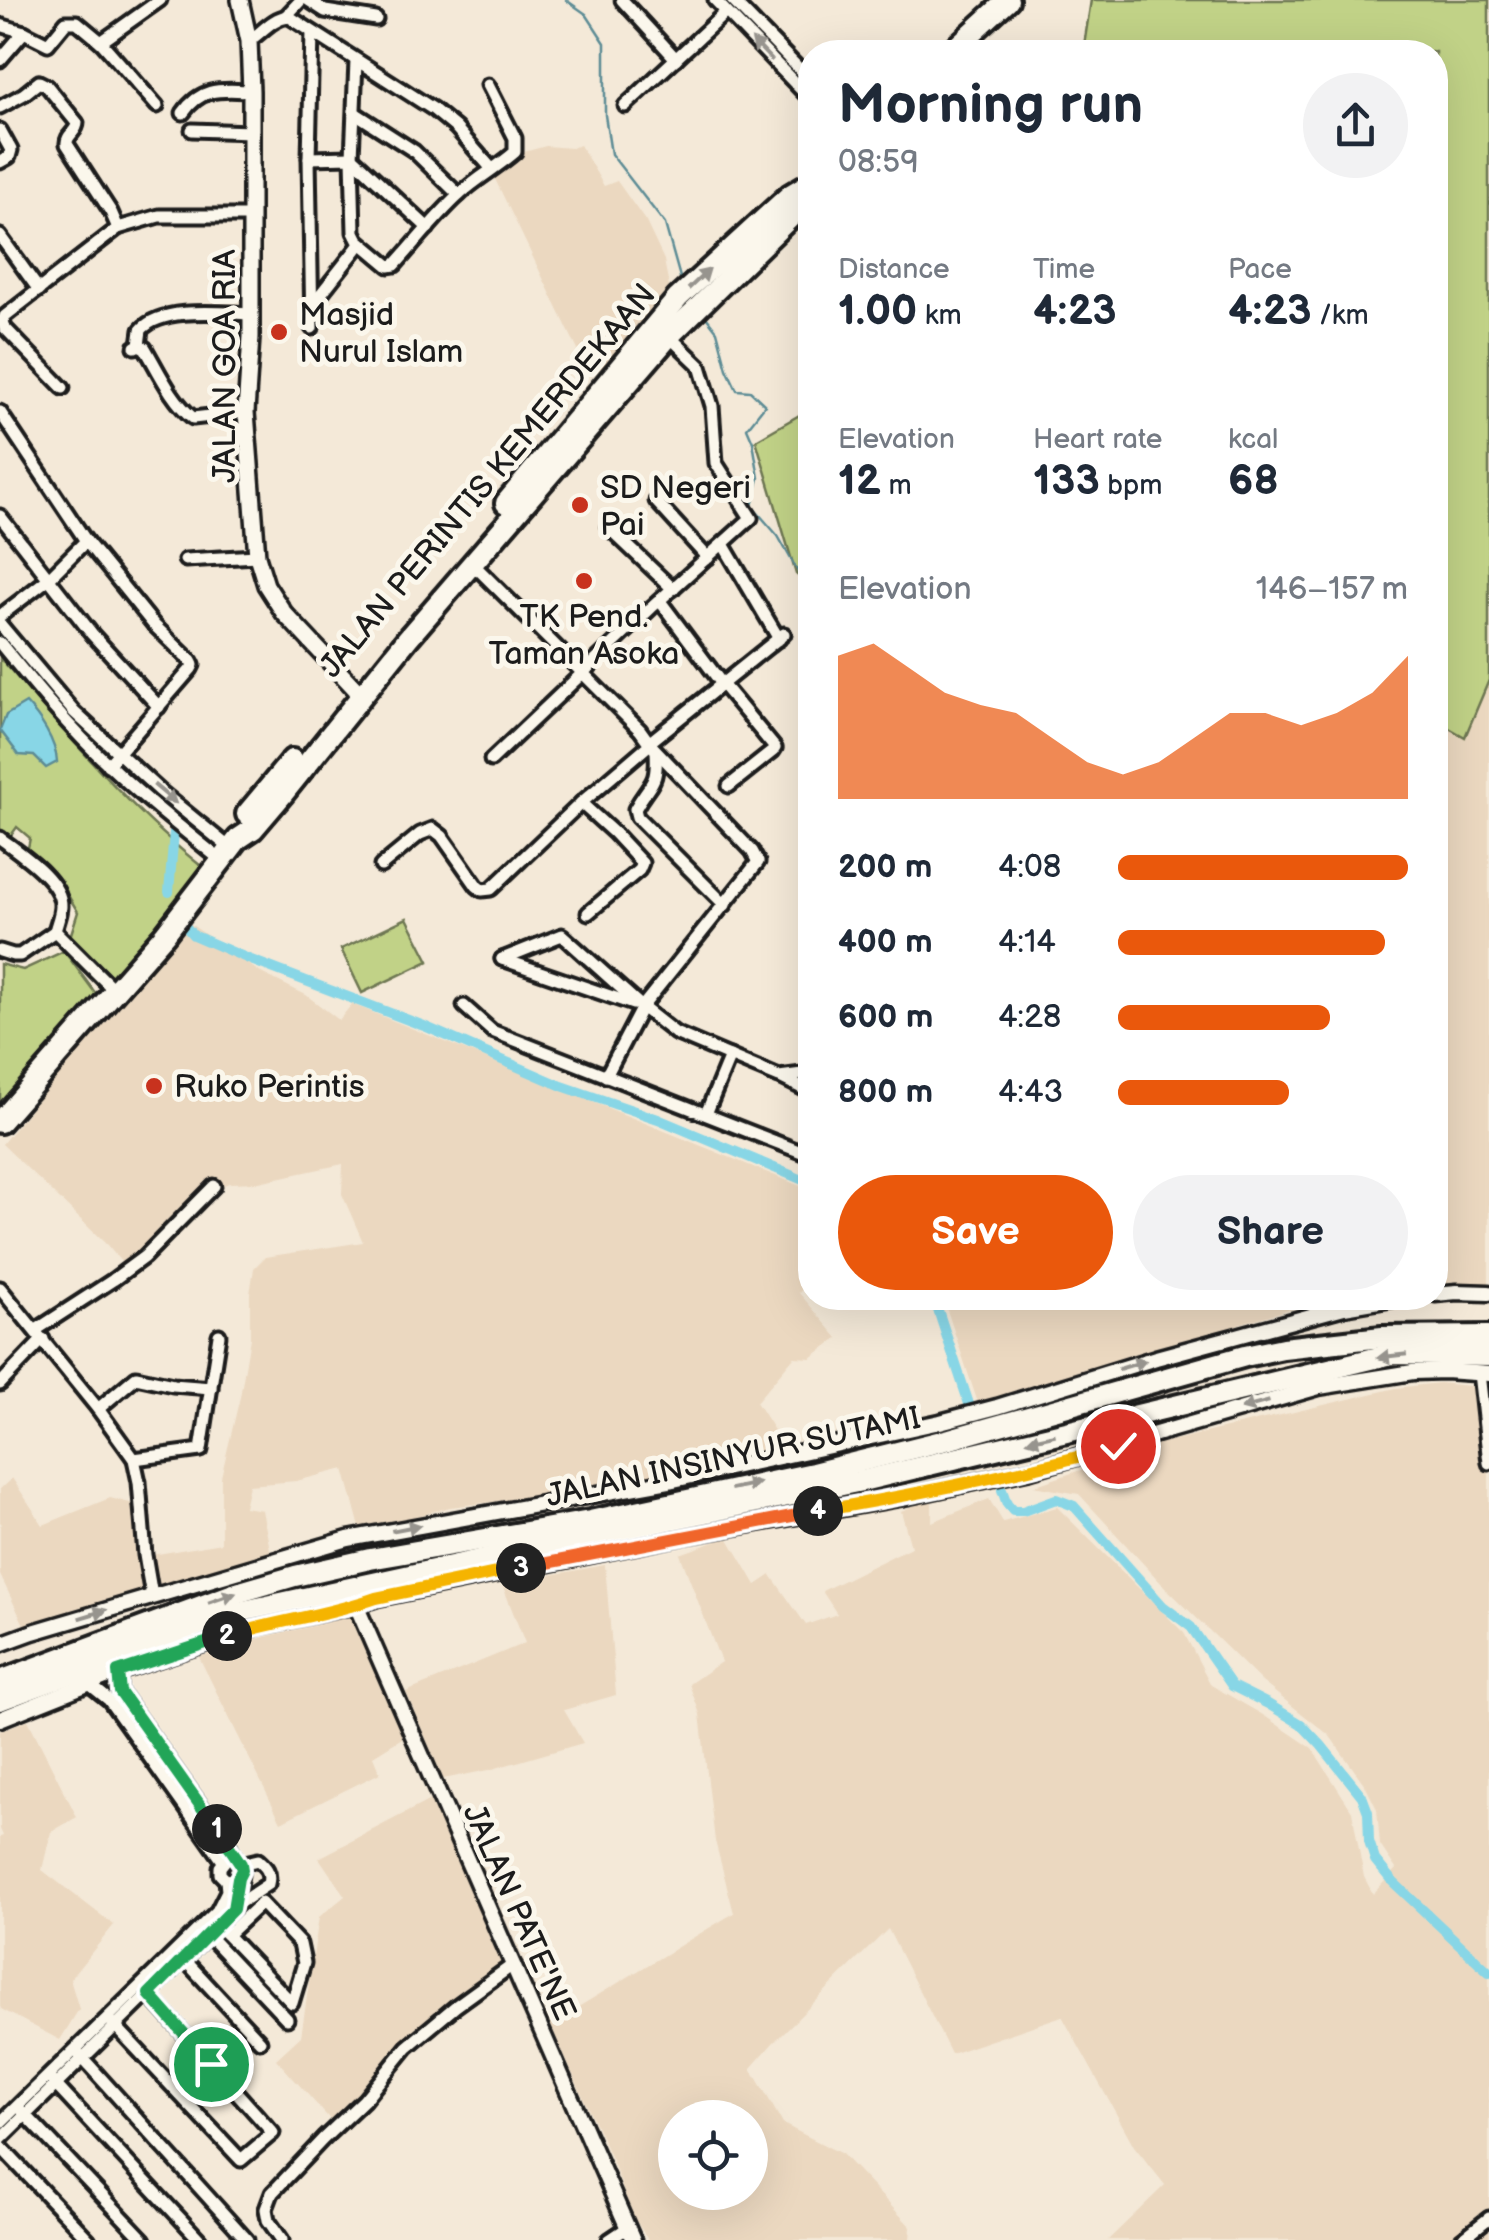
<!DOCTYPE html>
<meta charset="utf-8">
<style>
:root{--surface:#fff;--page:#f2f2f3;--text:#1f2937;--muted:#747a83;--accent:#ea580c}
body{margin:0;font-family:"Balsamiq Sans",sans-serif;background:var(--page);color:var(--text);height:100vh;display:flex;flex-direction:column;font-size:38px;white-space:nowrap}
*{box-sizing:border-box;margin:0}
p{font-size:32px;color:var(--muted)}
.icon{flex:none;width:55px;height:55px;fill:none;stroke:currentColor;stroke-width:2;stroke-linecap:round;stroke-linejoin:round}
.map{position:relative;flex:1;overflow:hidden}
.side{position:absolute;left:798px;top:40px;width:650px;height:1270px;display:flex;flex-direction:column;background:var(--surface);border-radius:40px;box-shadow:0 10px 40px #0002}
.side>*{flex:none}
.tools{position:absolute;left:658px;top:2100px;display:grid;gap:20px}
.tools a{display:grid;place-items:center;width:110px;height:110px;border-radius:50%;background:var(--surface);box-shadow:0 10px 40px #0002;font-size:50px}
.pin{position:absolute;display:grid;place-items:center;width:85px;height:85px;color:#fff;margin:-42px;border:5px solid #fff;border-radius:50%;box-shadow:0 2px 10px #0007}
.km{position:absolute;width:50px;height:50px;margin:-25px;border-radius:50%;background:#222;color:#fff;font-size:28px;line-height:50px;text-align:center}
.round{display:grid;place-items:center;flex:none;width:105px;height:105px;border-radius:52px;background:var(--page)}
.overview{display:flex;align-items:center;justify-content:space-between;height:170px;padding:0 40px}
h1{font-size:55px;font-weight:600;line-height:75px}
.stats{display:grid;grid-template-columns:repeat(3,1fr);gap:15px;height:170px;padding:10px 40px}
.stats div{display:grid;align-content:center}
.stats b{font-size:42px;font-weight:600}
.stats small{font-size:28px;font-weight:400}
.stats p{font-size:28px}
.chart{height:280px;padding:20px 40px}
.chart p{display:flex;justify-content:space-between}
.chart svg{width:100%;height:180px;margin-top:10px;fill:var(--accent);opacity:.7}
.button{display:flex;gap:20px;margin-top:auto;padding:20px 40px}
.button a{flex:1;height:115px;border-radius:60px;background:var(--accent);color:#fff;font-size:40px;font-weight:600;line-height:115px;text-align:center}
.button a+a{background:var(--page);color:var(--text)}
ul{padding:0 40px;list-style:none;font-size:32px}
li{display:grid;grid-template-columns:160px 120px 1fr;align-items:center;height:75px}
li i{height:25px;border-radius:12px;background:var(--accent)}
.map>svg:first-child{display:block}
.built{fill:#ebd8c0;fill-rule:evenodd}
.green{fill:#c1d287;stroke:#6e7752;stroke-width:2.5}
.water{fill:#88d6e6;stroke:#5d8c95;stroke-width:2.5}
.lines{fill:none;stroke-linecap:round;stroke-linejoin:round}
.stream{stroke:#5d8c95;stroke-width:2.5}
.canal{stroke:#88d6e6;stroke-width:10}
.minor-casing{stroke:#1c1c1c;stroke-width:19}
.tertiary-casing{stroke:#1c1c1c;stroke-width:21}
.secondary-casing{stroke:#1c1c1c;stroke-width:22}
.trunk-casing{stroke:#1c1c1c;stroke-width:28}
.motorway-casing{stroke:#1c1c1c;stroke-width:28}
.minor{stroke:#fbf7ec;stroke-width:11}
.tertiary{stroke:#fbf7ec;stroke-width:14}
.secondary{stroke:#fbf7ec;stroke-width:15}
.trunk{stroke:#fbf7ec;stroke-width:20}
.motorway{stroke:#fbf7ec;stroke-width:20}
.oneway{fill:#97948e}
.split-1-casing{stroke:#fff;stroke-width:20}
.split-2-casing{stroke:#fff;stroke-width:20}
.split-3-casing{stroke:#fff;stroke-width:20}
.split-4-casing{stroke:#fff;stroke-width:20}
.split-5-casing{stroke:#fff;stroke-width:20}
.split-1{stroke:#22a559;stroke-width:12}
.split-2{stroke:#22a559;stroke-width:12}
.split-3{stroke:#f5b400;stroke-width:12}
.split-4{stroke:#f0652b;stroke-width:12}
.split-5{stroke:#f5b400;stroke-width:12}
.poi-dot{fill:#c8321e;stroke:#fbf7ec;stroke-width:4}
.labels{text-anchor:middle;stroke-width:10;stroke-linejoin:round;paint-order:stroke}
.poi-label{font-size:32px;fill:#1c1c1c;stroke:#fbf7ec;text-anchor:start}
.street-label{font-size:32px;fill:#1c1c1c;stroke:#fbf7ec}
</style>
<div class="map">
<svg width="1489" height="2240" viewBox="0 0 1489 2240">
<rect width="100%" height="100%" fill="#f4e9d8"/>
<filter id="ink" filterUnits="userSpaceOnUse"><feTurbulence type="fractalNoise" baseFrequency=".01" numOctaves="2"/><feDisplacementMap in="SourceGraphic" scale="20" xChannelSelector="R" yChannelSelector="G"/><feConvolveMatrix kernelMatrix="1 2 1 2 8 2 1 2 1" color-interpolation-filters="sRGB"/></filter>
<g filter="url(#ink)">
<g class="built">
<path d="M580,145L604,186L617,181L646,222L664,260L671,297L617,358L590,375L493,175L524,152L546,146L571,148Z"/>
<path d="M1489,680V1290H1435V720L1465,737Z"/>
<path d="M189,923L261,973L306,995L339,1020L352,1004L810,1190V1279L799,1293L838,1338L811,1358L794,1357L756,1402L784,1446L567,1493L450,1507L361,1531L344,1469L296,1481L249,1485L244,1507L262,1510L271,1554L156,1590L152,1555L221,1543V1477L240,1397L250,1338V1294L254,1268L265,1257L363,1242L342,1194L343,1164L259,1182L229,1183L189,1198L164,1233L122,1263L107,1245L2,1144L72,1058Z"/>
<path d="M943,1298H1330L1238,1324L1223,1335L1167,1347L1164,1345L978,1403Z"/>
<path d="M1439,1383L1489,1388V2240H1108L1165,2185L1134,2146L1062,2016L951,2054L888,1929L773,2043L751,2068L783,2124L842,2154L911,2227L910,2240H648L633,2216L613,2163L550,2024L734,1913L715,1841L700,1714L689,1684L721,1662L680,1554L728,1537L756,1585L771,1575L806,1625L837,1614L822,1591L911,1547L901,1511L932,1498V1522L989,1499L1003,1522L1057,1507L1184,1633L1211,1685L1263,1715L1312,1748L1352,1811L1364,1877L1373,1894L1396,1869L1380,1845L1377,1809L1365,1785L1329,1735L1262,1682L1162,1584L1079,1494L1033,1486L1162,1443L1396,1388ZM675,2118H750V2192H675Z"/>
<path d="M12,1478L43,1525L110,1498L134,1504L146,1591L26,1629L0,1575V1526L2,1524L0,1522V1489Z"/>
<path d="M605,1565L616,1695L564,1710L583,1743L489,1770L443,1779L406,1692L525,1643L502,1584Z"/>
<path d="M347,1610L407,1735L373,1756L380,1773L281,1822L199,1657Z"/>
<path d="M28,1720L77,1817L51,1832L42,1870L114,1925L70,1979L79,2009L60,2040L1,2009L0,2006V1837L3,1836L0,1829V1731Z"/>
<path d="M430,1800L457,1846L512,1977L416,2043L335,2125L276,2059L301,2036L319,1917L345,1896L319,1858Z"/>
</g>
<g class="green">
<path d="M1091,0H1489V680L1465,737L1435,720V52H1083Z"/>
<path d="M803,413L810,418V586L796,574L756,440Z"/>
<path d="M0,658C65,731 128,809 206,870L111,977L70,937L78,912L57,877L27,853L30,838L17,827L7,841L0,837Z"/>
<path d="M407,918L429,961L362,993L341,949Z"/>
<path d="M64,951L99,998L0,1110V964L23,970Z"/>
</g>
<path class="water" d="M26,703C40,718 56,741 57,762L46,768L34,756L19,755L0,730L6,715Z"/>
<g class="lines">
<g class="stream">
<path d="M566,0L586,14L605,43V115L611,154L665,224L681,281"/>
<path d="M703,313L717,331L727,369L737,390L750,391L765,405L747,428L753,442L759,478L752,506L778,536L810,593"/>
</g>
<g class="canal">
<path d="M169,892L174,832"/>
<path d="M186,927L193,935L251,960L424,1026L562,1086L658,1119L810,1183"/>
<path d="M934,1298L972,1413"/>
<path d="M1002,1490L1007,1504L1013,1511H1023L1056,1499L1074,1506L1163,1606L1191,1627L1232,1686L1268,1704L1301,1724L1321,1745L1362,1796L1368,1812L1369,1841L1375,1860L1392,1881L1489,1972"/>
</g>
<defs>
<g id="minor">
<path d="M308,0L325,11L376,19"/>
<path d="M622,0L676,59"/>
<path d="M715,0L810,99"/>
<path d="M732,0L810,80"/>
<path d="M286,16L301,0"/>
<path d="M0,25L24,32L48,44L66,22H77L101,42L157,106"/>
<path d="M312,32L309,158L312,328"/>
<path d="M249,41C262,32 273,18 288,16L433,109L456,128L491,168"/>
<path d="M101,42L160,0"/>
<path d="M0,60L24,32"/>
<path d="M356,61L352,157L354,232L358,240L389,266L395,265C416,242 436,216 459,195C477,178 498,167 515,152V138L488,85"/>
<path d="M625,106L726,12"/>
<path d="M0,107L24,94L39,82L47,86L77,123C77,132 66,135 67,144L111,212L118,228L5,316L3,321L5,328L63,388"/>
<path d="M183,113C202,86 222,90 251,91"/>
<path d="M355,113L414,151L459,195"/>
<path d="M0,130L11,150L9,157L0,162"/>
<path d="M192,130L251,132"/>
<path d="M309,158L352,157L428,228"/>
<path d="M118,228L159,216H251"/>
<path d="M0,236L39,290"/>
<path d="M313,304L361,243"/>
<path d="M139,345L141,330C162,306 220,313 251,314"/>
<path d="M135,347L139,345L145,348C159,372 172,401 193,418L246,412"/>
<path d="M0,412L86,541"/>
<path d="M656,501L708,558"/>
<path d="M0,516L92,634L159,707"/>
<path d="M608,527L673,589"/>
<path d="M723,544L779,639"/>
<path d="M185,560L257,556"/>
<path d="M660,601L722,684L784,634"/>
<path d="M0,616L48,579L86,541L154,625L191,661L193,665L191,669L108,765"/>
<path d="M0,624L74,712L159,790L231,849"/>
<path d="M0,643C34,685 69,728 109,765C144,799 184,830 222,861"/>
<path d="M650,742L722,684L775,748L773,751L729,786"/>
<path d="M656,751C658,787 651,780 635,809L637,817L725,905"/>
<path d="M491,760L651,608L751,518L716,463L712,406L700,366L669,336"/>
<path d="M581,803L614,833L642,863L639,870L588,913"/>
<path d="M0,838C18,852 62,880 61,906C61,914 57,923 55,931"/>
<path d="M381,866L420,834L433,829L442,836L477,886L482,890L491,889L581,803L650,744L640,730L472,563"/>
<path d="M0,951L13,955H20L55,931L115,991"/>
<path d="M502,959L562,935L642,1007L675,1033L779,1077L810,1073"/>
<path d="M502,959L633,1004"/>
<path d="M464,1006L492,1031L809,1155L810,1153"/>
<path d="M606,1076L642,1007L758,862L752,851L650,744"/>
<path d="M782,1078L810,1092"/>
<path d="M706,1114L730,1056"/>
<path d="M0,1288L98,1409L134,1459L139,1482L145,1555L152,1596"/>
<path d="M36,1330L113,1280L144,1257L214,1186"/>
<path d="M1479,1373L1489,1463"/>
<path d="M0,1384L43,1339"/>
<path d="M98,1409L136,1377L173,1385L211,1388"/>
<path d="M134,1459L201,1450L219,1335"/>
<path d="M118,1672L120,1692L230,1847L235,1858"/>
<path d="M88,1683L109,1700L223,1861"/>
<path d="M235,1906L268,1884C271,1872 266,1867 258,1860L241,1864"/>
<path d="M218,1926L227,1935L292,2003L304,1963L300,1944L261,1903L227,1935"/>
<path d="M204,1931L287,2019"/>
<path d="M181,1956L260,2041"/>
<path d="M108,2018L241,2160L273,2133L141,1986"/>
<path d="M78,2053L247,2240"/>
<path d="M53,2082L200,2240"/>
<path d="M23,2112L144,2240"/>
<path d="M0,2123L217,1911L227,1891L226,1880"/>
<path d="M0,2140L227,1916C234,1908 243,1876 241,1866C240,1859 235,1859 228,1857L220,1867V1874L226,1880L238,1879"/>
<path d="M0,2146L89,2240"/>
<path d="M282,2240L268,2220L266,2209L272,2193L323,2139L364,2100L407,2047L456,2006L514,1964"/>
<path d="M609,2240L627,2228"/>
<path d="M1461,2240L1489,2218"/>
</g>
<g id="tertiary">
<path d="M1435,1294L1457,1292L1489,1293"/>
<path d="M356,1605L633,2240"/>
<path d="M0,1644L33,1632L348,1539L669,1481L940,1422L997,1407L1156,1358L1344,1307L1398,1298"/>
<path d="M0,1719L118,1672L172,1654L259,1626L356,1605L377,1598L683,1536L899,1498L1031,1470L1319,1387L1413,1372L1445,1371L1489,1374"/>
</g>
<path id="secondary" d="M240,0L249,41L251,91V337L246,412L257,556L266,585L284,613L362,696"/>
<g id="trunk">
<path d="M951,52L1008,0"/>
<path d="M506,503L678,298L790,195L810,183"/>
<path d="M247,814L292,760"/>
<path d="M0,1122L165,934L238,839L253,829L282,795L408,638L669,336L810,198"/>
</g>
<g id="motorway">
<path d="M0,1681L233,1594L295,1576L370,1559L590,1521L813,1473L950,1439L1245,1356L1283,1348L1382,1337L1489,1336"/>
<path d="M0,1700L230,1614L581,1538L862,1481L1392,1354L1489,1356"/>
</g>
</defs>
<use href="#minor" class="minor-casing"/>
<use href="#tertiary" class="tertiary-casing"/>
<use href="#secondary" class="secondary-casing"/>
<use href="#trunk" class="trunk-casing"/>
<use href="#motorway" class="motorway-casing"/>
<use href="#minor" class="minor"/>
<use href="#tertiary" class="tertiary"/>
<use href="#secondary" class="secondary"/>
<use href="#trunk" class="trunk"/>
<use href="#motorway" class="motorway"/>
</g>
<defs><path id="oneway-solid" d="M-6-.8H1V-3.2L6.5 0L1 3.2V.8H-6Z" transform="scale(2.5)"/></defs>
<g class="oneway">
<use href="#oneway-solid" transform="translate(762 50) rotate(-134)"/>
<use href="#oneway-solid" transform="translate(699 279) rotate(-43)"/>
<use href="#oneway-solid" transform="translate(165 794) rotate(40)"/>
<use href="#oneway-solid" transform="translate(1392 1356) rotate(173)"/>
<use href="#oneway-solid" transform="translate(1132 1365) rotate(-17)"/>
<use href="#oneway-solid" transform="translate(1255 1405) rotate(165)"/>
<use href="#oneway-solid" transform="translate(1041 1438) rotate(167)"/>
<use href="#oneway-solid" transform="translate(745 1486) rotate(-12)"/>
<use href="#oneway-solid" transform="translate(406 1528) rotate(-11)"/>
<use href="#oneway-solid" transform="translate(222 1598) rotate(-19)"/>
<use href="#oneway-solid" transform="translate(93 1614) rotate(-17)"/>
</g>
</g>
<g class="lines" filter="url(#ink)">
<defs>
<path id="split-1" d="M211,2064L149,1994L233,1909L238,1878L242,1870L241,1864L217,1829"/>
<path id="split-2" d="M217,1829L120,1692L118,1672L227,1636"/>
<path id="split-3" d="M227,1636C276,1621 328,1615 376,1598L521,1568"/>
<path id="split-4" d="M521,1568L818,1511"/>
<path id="split-5" d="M818,1511C919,1494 1019,1474 1118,1446"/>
</defs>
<use href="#split-1" class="split-1-casing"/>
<use href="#split-2" class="split-2-casing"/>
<use href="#split-3" class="split-3-casing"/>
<use href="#split-4" class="split-4-casing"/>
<use href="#split-5" class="split-5-casing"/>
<use href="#split-1" class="split-1"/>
<use href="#split-2" class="split-2"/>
<use href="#split-3" class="split-3"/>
<use href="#split-4" class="split-4"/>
<use href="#split-5" class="split-5"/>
</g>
<g class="poi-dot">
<circle cx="279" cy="332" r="10"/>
<circle cx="580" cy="505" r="10"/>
<circle cx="584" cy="581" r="10"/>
<circle cx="154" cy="1086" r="10"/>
</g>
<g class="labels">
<g class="poi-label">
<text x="299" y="325">Masjid<tspan x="299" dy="37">Nurul Islam</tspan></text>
<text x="600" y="498">SD Negeri<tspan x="600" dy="37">Pai</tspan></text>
<text x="584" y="627" text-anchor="middle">TK Pend.<tspan x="584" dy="37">Taman Asoka</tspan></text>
<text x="174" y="1097">Ruko Perintis</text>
</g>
<g class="street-label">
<text transform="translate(224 366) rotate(-90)" y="11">JALAN GOA RIA</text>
<text transform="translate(487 480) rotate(-50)" y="11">JALAN PERINTIS KEMERDEKAAN</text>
<text transform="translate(733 1456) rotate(-12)" y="11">JALAN INSINYUR SUTAMI</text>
<text transform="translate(520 1912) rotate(66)" y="11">JALAN PATE'NE</text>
</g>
</g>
</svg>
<div class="tools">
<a><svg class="icon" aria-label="locate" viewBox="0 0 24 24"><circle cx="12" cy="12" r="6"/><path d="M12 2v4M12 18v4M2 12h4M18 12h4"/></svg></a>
</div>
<div class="pin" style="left:211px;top:2064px;background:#1e9e55"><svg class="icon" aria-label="arrive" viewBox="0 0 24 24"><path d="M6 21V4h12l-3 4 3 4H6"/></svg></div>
<div class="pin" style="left:1118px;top:1446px;background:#d93025"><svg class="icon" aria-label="check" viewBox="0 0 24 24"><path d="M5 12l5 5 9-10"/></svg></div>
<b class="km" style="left:217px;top:1829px">1</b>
<b class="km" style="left:227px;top:1636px">2</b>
<b class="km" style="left:521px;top:1568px">3</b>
<b class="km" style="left:818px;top:1511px">4</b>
<section class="side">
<div class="overview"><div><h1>Morning run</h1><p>08:59</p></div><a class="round"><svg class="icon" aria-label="share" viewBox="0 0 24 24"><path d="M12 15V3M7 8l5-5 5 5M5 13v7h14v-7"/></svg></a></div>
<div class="stats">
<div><p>Distance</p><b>1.00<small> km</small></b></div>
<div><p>Time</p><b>4:23</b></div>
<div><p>Pace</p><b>4:23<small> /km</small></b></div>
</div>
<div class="stats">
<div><p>Elevation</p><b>12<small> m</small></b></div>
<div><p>Heart rate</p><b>133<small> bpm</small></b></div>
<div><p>kcal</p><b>68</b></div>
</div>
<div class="chart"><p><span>Elevation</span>146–157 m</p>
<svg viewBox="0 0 160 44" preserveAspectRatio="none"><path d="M0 44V9L10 6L20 12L30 18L40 21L50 23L60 29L70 35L80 38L90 35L100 29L110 23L120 23L130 26L140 23L150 18L160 9V44z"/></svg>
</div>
<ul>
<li><b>200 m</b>4:08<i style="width:100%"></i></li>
<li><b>400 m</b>4:14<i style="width:92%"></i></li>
<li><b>600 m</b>4:28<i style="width:73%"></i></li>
<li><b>800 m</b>4:43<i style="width:59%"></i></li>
</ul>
<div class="button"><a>Save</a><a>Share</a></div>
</section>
</div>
